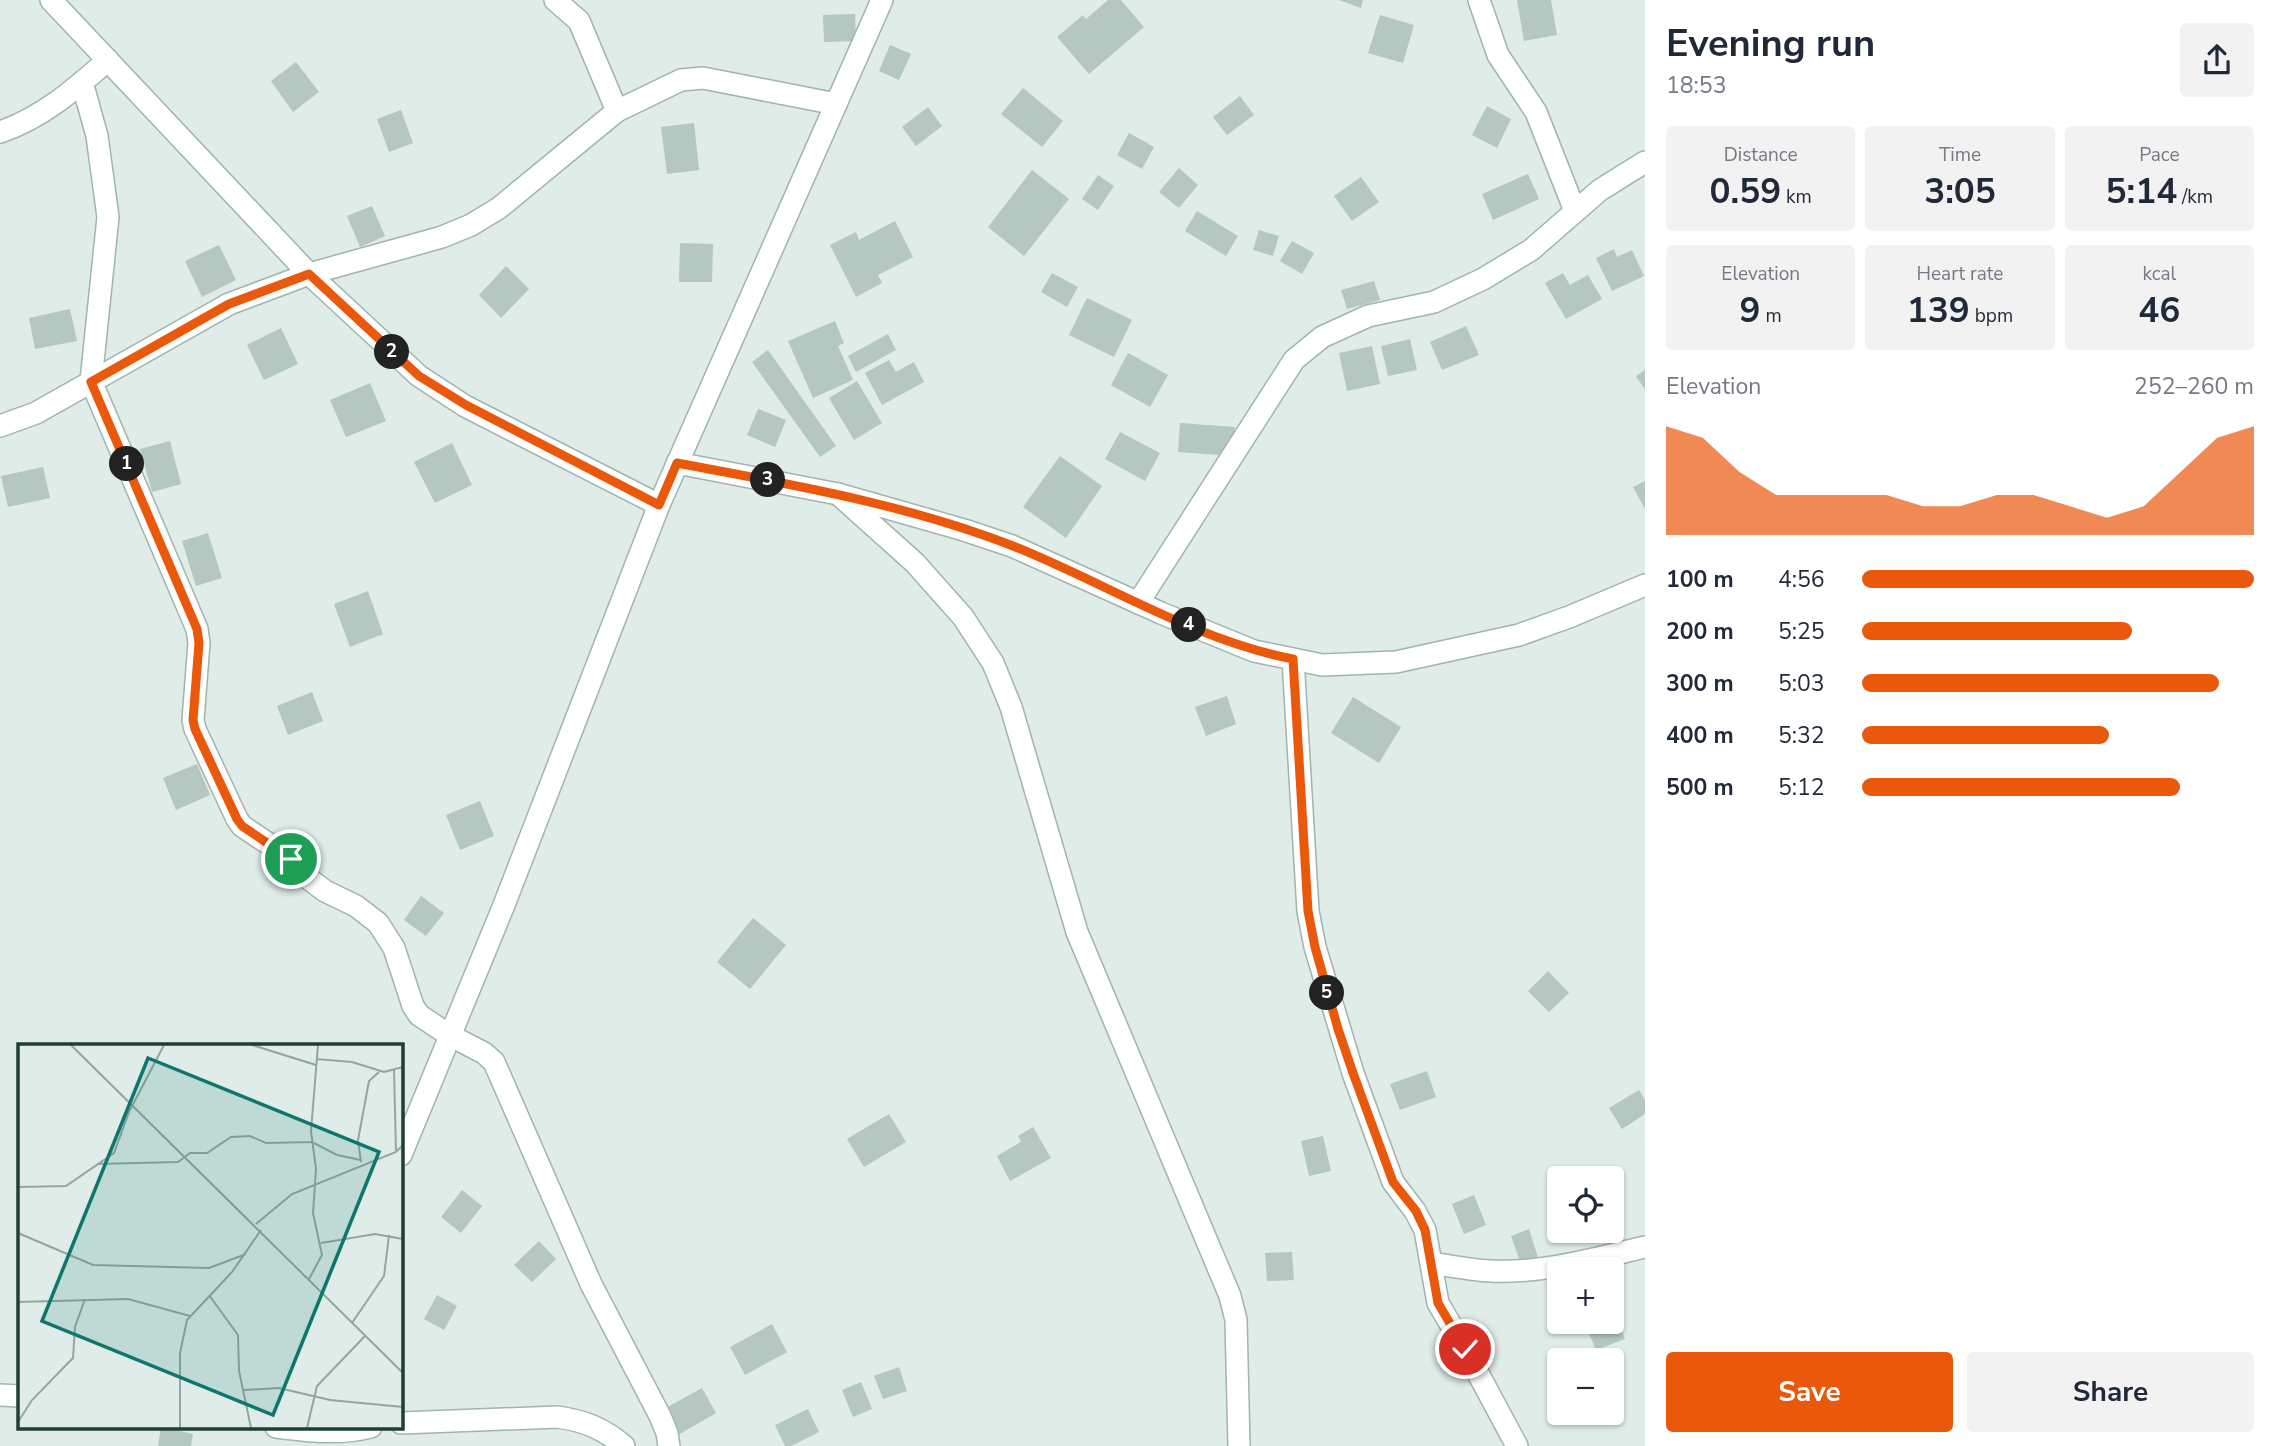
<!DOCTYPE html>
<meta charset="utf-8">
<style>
:root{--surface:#fff;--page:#f2f2f3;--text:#1f2937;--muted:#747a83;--accent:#ea580c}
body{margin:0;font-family:"Nunito Sans",sans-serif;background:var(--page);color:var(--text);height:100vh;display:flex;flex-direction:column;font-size:26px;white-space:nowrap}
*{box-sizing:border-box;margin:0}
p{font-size:23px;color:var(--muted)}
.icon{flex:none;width:38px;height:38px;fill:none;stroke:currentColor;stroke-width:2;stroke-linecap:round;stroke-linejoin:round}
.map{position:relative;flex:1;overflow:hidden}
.panel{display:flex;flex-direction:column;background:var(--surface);width:630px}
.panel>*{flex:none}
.tools{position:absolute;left:1547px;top:1166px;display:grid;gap:14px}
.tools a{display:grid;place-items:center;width:77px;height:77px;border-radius:7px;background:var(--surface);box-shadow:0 2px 5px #0004;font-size:35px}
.pin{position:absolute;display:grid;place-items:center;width:60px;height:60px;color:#fff;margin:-30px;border:4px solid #fff;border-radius:50%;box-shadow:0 2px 7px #0007}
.km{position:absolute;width:35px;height:35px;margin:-18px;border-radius:50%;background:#222;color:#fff;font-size:19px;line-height:35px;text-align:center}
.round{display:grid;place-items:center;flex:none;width:74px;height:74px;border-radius:7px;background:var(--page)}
.summary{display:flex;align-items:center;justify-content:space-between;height:119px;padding:0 21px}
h1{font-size:38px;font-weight:700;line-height:52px}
.figures{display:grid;grid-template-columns:repeat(3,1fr);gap:10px;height:119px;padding:7px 21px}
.figures div{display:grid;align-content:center;border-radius:7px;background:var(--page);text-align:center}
.figures b{font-size:35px;font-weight:700}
.figures small{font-size:19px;font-weight:400}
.figures p{font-size:19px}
.chart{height:196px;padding:14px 21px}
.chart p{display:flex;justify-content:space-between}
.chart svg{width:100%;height:126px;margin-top:7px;fill:var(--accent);opacity:.7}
.action{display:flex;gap:14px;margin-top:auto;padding:14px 21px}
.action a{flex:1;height:80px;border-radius:7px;background:var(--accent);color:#fff;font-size:28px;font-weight:700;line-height:80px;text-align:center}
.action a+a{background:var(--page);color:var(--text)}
ul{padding:0 21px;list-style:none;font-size:23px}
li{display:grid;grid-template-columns:112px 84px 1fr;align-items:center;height:52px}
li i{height:18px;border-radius:9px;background:var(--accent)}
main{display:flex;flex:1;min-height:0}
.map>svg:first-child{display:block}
.building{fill:#b4c7c0}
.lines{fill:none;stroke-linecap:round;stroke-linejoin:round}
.minor-casing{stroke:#a1b4ae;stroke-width:24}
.minor{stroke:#fff;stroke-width:21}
.route-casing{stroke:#fff;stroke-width:14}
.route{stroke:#ea580c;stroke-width:9}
.inset-road{fill:none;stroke:#92a6a0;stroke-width:2}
.view{fill:#0f766e;fill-opacity:0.15;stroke:#0f766e;stroke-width:3.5}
.inset-edge{fill:none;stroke:#1e3e36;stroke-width:3.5}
</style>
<main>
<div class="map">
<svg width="1645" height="1446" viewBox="0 0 1645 1446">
<rect width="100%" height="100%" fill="#dfece7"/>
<g class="building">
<path d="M1108,0H1121L1144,27L1089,74L1057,37L1083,15L1086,19Z"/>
<path d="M1339,0H1363L1361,8Z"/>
<path d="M1517,0H1551L1557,35L1524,41Z"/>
<path d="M855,14L856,41L824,42L823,15Z"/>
<path d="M1380,15L1414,25L1403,63L1368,53Z"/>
<path d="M890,45L911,54L899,80L879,71Z"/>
<path d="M296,62L319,92L293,112L271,81Z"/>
<path d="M1023,88L1063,121L1042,147L1001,114Z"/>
<path d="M1240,96L1254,115L1227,135L1213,117Z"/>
<path d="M1487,106L1511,119L1497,148L1472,135Z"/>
<path d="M928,107L942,126L916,146L902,127Z"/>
<path d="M401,110L413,143L389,152L377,119Z"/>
<path d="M694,123L699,170L667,174L661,127Z"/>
<path d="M1129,133L1154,147L1142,169L1117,155Z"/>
<path d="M1179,168L1198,185L1179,208L1159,192Z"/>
<path d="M1032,170L1069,199L1024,256L988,227Z"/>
<path d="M1528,174L1539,199L1493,220L1482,194Z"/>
<path d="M1098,175L1114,186L1098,210L1082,199Z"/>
<path d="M1361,177L1379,202L1352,221L1334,196Z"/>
<path d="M372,206L385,236L360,247L347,216Z"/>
<path d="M1197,211L1238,236L1226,256L1185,231Z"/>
<path d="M895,221L913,257L878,275L882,283L856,297L830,245L856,232L859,240Z"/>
<path d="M1259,230L1279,236L1273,256L1253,250Z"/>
<path d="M1292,241L1314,253L1302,274L1280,261Z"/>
<path d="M680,243L713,244L712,282H679Z"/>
<path d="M219,245L236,280L202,297L185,261Z"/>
<path d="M1614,249L1617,257L1632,250L1644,276L1612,291L1596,258Z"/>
<path d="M506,266L529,289L501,318L479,295Z"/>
<path d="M1052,273L1078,287L1067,307L1041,292Z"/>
<path d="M1563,273L1570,285L1588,275L1602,299L1566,319L1545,283Z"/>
<path d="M1374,281L1380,300L1347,309L1341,290Z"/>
<path d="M1087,298L1132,320L1114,357L1069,335Z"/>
<path d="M70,309L77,341L35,349L29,318Z"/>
<path d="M835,321L844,343L838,346L853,380L813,398L788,341Z"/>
<path d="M1466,326L1479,355L1442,370L1430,342Z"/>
<path d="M281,328L298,364L264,380L247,345Z"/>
<path d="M888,334L896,350L856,372L848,356Z"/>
<path d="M1410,339L1417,370L1388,376L1381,346Z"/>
<path d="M1372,346L1380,384L1347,391L1339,353Z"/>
<path d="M768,350L836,446L820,457L752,362Z"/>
<path d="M1128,353L1168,375L1150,407L1111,385Z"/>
<path d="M889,360L896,372L914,362L924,382L882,405L865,373Z"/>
<path d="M1645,370V390L1636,376Z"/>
<path d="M857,381L882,423L854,440L829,398Z"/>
<path d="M370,383L386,421L346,437L330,400Z"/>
<path d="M758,409L786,420L775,447L747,435Z"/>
<path d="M1180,423L1235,427L1233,456L1178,452Z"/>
<path d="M1120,432L1160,453L1145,481L1105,459Z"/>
<path d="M170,441L181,484L152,492L140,449Z"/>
<path d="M452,443L472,485L435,503L414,462Z"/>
<path d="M1060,456L1102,486L1066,538L1023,507Z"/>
<path d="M43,467L50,498L8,507L1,476Z"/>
<path d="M1645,481V509L1633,487Z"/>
<path d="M208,533L222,578L196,586L182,541Z"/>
<path d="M368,591L383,634L350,647L334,604Z"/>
<path d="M312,692L323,721L288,735L277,706Z"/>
<path d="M1227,696L1236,724L1206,736L1195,707Z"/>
<path d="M1353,697L1401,727L1379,763L1331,733Z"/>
<path d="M197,764L210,795L176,810L163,778Z"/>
<path d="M480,801L494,836L460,850L446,815Z"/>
<path d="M421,896L444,913L426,936L404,920Z"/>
<path d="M753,918L786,945L750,989L717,962Z"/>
<path d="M1548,971L1569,993L1549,1012L1528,991Z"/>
<path d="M1427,1071L1436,1097L1400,1110L1390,1084Z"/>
<path d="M1639,1090L1645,1100V1114L1622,1129L1609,1108Z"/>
<path d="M889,1114L906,1142L864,1167L847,1139Z"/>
<path d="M1033,1127L1051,1158L1010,1181L997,1156L1021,1142L1018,1136Z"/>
<path d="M1323,1136L1331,1171L1309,1176L1301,1141Z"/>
<path d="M462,1190L482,1206L461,1233L441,1217Z"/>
<path d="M1474,1195L1486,1225L1464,1234L1452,1204Z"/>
<path d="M1529,1229L1539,1261L1522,1267L1511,1236Z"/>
<path d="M539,1241L556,1259L532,1282L514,1265Z"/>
<path d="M1292,1252L1294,1280L1267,1281L1265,1253Z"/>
<path d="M437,1295L457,1306L444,1330L424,1319Z"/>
<path d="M1612,1305L1625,1339L1596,1350L1584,1321H1612Z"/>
<path d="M772,1324L787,1352L745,1375L730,1347Z"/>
<path d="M899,1367L907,1391L883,1399L874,1376Z"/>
<path d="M861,1382L872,1409L853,1417L842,1390Z"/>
<path d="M702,1388L716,1413L678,1435L664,1409Z"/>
<path d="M808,1409L819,1432L791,1446H785L775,1425Z"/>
<path d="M161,1427L193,1434L191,1446H158Z"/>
</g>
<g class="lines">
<defs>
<g id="minor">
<path d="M51,0L309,274L419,376L465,406L659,505"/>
<path d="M555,0L579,21L617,111"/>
<path d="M1479,0L1498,55L1536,112L1575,211"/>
<path d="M82,82L97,136L108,217L91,381L197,629L199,643L193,720L195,729L237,819L242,826L291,859L309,879L325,891L356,906L378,923L394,948L413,1006L419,1015L449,1035L484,1053L494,1062L591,1284L660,1416L667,1433L669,1446"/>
<path d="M0,132C42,118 75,89 108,60"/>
<path d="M0,426L36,413L229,304L309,274L442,237L471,225L499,208L617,111L681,80L703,78L836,104"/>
<path d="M677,463L838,494L964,530L1012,546L1161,613L1254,651L1322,665L1396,662L1519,635L1569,617L1645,585"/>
<path d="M838,494L915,563L963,617L993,663L1011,707L1077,932L1230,1296L1236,1320L1239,1446"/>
<path d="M1138,603L1294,360L1322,337L1368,316L1434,302L1483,279L1531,250L1600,190L1645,162"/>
<path d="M1293,659L1308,911L1315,947L1353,1073L1393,1182L1415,1211L1425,1230L1438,1303L1465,1349L1517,1446"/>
<path d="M401,1155L504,905L659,505L882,0"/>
<path d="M1432,1263C1451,1266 1471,1270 1491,1271C1540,1274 1597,1258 1645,1247"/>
<path d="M0,1395L19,1396"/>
<path d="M401,1423L558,1417C584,1421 603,1428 624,1446"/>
<path d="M276,1427C308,1431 340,1435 371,1427"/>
</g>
</defs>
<use href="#minor" class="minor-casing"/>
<use href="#minor" class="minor"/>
</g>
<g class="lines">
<defs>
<path id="route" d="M291,859L242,826L237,819L195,729L193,720L199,643L197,629L91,382L229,304L309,274L419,376L466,405L659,505L677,463C789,484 906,504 1013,546C1106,583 1194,640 1293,659L1308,911L1315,947L1338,1029L1353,1073L1393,1182L1416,1211L1425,1230L1438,1303L1465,1349"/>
</defs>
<use href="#route" class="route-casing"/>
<use href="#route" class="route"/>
</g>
<g transform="translate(18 1044)">
<rect width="385" height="385" fill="#dfece7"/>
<path class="inset-road" d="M53,1L385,329M234,1L298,21M298,15L334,18L366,28L385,23M376,26L378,108M343,118L340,96L351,37L361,28M79,120L160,118L172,109H189L213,93L232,92L248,99L294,98L319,111L343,116M0,143L48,142L96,109L111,68L146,1M238,180L274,150L378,108L385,101M0,189L75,221L191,224L228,210M303,199L357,190L385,195M291,235L304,211L295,169L298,125L293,87L300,1M191,251L220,291L221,327L233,384M0,258L110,255L172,272M334,279L366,232L371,191M226,346L261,344L312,356L385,363M0,378L14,356L55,314L57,283L67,255M162,384V309L169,276L214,228L243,186M289,384L299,342L347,292"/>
<path class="view" d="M130,14L361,108L255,371L24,277Z"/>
<rect width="385" height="385" class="inset-edge"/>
</g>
</svg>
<div class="tools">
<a><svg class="icon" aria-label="locate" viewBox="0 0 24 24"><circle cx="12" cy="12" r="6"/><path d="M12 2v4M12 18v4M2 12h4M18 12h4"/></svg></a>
<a>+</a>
<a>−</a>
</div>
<div class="pin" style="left:291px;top:859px;background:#1e9e55"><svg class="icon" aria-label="arrive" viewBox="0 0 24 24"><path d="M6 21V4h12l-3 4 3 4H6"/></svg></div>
<div class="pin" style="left:1465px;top:1349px;background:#d93025"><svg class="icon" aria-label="check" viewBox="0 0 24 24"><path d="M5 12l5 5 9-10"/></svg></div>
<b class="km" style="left:127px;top:464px">1</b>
<b class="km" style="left:392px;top:352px">2</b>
<b class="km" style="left:768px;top:480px">3</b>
<b class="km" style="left:1189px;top:625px">4</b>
<b class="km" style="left:1327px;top:993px">5</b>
</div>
<section class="panel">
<div class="summary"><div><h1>Evening run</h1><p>18:53</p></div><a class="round"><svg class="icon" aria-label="share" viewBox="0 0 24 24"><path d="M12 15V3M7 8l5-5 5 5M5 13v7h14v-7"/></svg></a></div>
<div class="figures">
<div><p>Distance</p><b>0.59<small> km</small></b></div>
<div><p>Time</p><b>3:05</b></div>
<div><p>Pace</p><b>5:14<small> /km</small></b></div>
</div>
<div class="figures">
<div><p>Elevation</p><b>9<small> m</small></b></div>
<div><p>Heart rate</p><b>139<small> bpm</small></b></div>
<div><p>kcal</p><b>46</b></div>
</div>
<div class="chart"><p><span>Elevation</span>252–260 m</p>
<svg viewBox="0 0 160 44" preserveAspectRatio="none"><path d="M0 44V6L10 10L20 22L30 30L40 30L50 30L60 30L70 34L80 34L90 30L100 30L110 34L120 38L130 34L140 22L150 10L160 6V44z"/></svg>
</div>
<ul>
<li><b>100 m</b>4:56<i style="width:100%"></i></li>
<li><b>200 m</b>5:25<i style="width:69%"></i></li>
<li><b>300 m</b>5:03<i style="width:91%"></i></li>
<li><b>400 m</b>5:32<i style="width:63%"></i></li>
<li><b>500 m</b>5:12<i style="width:81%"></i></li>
</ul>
<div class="action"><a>Save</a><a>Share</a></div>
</section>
</main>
